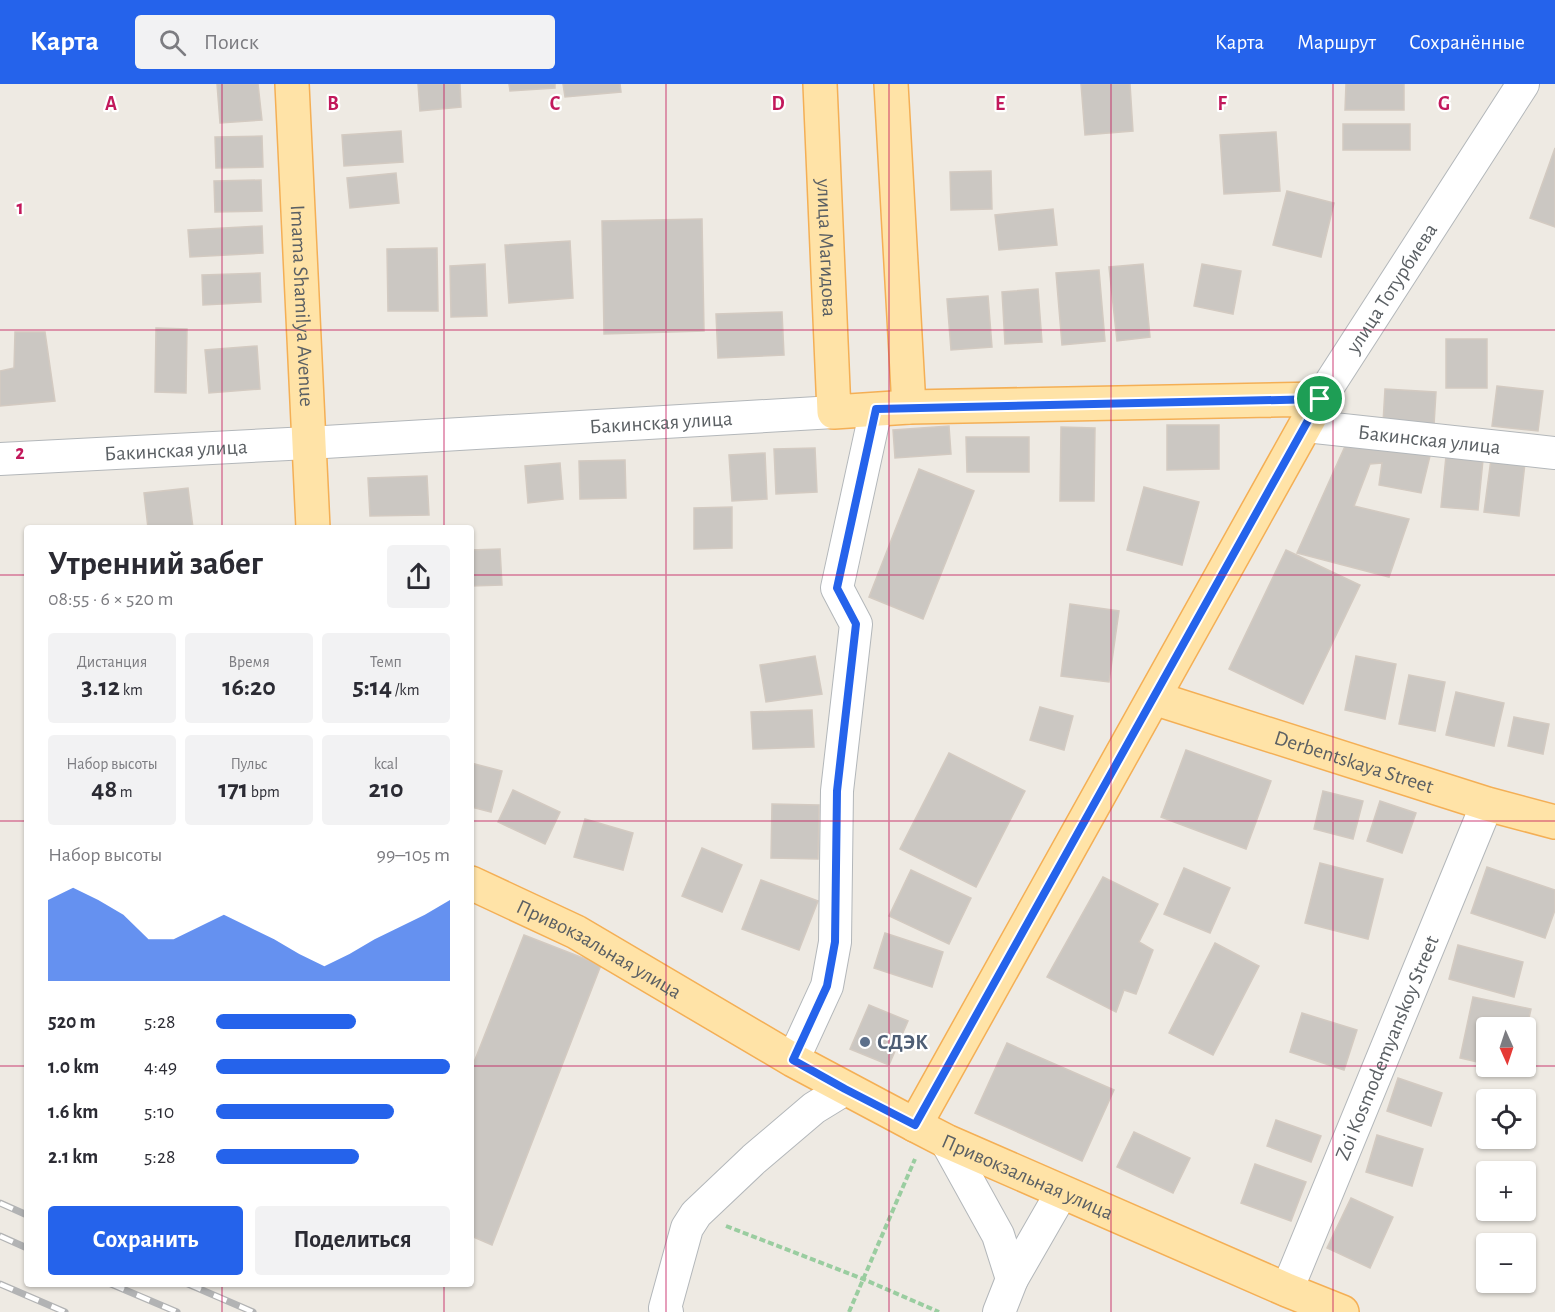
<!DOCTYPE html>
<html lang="ru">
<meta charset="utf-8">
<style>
:root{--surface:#fff;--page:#f2f2f3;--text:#2b2b33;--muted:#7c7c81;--accent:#2563eb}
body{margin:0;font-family:"Alegreya Sans",sans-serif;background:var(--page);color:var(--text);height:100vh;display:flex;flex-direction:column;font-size:22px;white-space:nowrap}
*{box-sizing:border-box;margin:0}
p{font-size:20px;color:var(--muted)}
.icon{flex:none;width:33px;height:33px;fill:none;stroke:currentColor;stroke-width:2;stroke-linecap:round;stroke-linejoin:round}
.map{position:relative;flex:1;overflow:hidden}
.panel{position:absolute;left:24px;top:441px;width:450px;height:762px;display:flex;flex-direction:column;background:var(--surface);border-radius:6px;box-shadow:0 2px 4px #0004}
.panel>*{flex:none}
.needle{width:39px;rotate:177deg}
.controls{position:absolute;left:1476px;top:933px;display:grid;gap:12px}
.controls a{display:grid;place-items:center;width:60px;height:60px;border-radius:6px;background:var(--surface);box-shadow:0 2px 4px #0004;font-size:30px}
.pin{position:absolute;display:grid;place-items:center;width:51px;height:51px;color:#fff;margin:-26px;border:3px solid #fff;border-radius:50%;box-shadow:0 2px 6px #0007}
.round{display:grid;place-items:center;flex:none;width:63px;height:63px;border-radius:6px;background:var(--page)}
.summary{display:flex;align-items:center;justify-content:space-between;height:102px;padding:0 24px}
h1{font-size:33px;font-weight:700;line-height:45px}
.stats{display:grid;grid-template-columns:repeat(3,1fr);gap:9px;height:102px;padding:6px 24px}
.stats div{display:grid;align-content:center;border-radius:6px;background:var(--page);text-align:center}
.stats b{font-size:26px;font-weight:700}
.stats small{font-size:16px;font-weight:400}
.stats p{font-size:16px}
.chart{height:168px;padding:12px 24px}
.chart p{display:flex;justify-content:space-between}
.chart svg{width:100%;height:108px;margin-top:6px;fill:var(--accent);opacity:.7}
.primary-button{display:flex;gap:12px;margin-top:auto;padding:12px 24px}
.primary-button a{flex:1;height:69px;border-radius:6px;background:var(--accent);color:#fff;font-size:24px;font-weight:700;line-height:69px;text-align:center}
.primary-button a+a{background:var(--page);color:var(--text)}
ul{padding:0 24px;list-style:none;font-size:20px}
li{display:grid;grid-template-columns:96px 72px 1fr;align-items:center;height:45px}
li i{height:15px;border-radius:8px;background:var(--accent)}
header{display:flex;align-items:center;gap:36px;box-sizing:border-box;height:84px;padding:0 30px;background:var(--accent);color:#fff}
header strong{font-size:28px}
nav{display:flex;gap:33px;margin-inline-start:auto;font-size:21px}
.search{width:420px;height:54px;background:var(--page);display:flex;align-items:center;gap:15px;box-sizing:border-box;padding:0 21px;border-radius:6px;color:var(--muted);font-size:22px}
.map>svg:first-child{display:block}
.building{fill:#cbc7c2;stroke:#d3cac1;stroke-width:1.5}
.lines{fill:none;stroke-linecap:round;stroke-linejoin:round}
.minor-casing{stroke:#b3b7ba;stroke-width:34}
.major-casing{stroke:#f4af55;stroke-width:36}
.path{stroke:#9acda0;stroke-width:4;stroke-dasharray:6 3;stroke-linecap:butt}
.minor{stroke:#fff;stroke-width:32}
.major{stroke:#ffe3a7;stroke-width:33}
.rail-casing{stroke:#b2b3b4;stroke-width:7}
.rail{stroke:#fff;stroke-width:4.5;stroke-dasharray:14;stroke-linecap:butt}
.route-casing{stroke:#fff;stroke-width:12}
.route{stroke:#2563eb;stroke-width:8}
.grid{fill:none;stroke:#c2185b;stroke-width:1.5;stroke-opacity:0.55}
.service-dot{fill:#5c6f8a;stroke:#fff;stroke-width:2}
.labels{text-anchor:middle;stroke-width:4.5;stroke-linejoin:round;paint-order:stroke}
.street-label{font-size:21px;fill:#5b6064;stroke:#fff}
.service-label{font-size:21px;font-weight:bold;fill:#4e5e75;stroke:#fff;text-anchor:start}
.grid-label{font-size:20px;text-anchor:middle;font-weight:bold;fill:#c2185b;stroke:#fff;stroke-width:4.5;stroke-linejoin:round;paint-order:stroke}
</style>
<header>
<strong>Карта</strong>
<div class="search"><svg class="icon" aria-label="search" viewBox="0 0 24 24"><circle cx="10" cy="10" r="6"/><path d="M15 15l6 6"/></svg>Поиск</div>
<nav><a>Карта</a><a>Маршрут</a><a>Сохранённые</a></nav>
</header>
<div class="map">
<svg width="1555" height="1228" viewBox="0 0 1555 1228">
<rect width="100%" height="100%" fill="#eeeae3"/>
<g class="building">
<path d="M217,0H258L262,36L220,39Z"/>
<path d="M418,0H460L461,23L420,27Z"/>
<path d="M509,0H555V4L510,7Z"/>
<path d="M563,0H620L621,8L565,13Z"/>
<path d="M1081,0H1130L1133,47L1085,51Z"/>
<path d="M1346,0H1404V26H1345Z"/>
<rect x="1343" y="40" width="67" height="26"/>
<path d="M401,47L403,78L344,82L342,51Z"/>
<path d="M1276,48L1280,107L1224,110L1220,51Z"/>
<path d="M262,52L263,83L216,84L215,53Z"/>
<path d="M1555,64V143L1530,134Z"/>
<path d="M991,87L992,125L951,126L950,88Z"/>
<path d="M396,89L399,119L350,124L347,94Z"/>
<path d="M261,96L262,127L215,128L214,97Z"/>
<path d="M1287,107L1334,119L1321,173L1273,161Z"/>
<path d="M1053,125L1057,161L999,166L995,131Z"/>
<path d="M702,135L704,247L604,250L602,137Z"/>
<path d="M262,142L263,169L190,173L188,146Z"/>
<path d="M570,157L573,214L509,219L505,161Z"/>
<path d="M437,164L438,227H388L387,165Z"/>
<path d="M485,180L487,232L451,233L450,182Z"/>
<path d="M1143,180L1150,253L1117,257L1109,183Z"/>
<path d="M1202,180L1241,187L1233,230L1194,222Z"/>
<path d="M1099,186L1105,257L1062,261L1056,189Z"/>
<path d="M260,189L261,218L203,221L202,191Z"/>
<path d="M1038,205L1042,258L1005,260L1002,208Z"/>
<path d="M988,212L992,263L951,266L947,215Z"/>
<path d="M782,228L784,271L718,274L716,230Z"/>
<path d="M156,244L187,245L186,309L155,308Z"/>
<path d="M15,248H45L55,317L0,322V287L14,284Z"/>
<rect x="1446" y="255" width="41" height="49"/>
<path d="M257,262L260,305L209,309L205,266Z"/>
<path d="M1497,302L1543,307L1538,347L1492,342Z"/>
<path d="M1385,305L1436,308L1434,341L1383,339Z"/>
<path d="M1167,341H1219V385L1167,386Z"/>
<path d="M949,342L951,370L895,374L893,346Z"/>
<path d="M1061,343L1095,344L1094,417H1060Z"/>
<path d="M966,353H1029V388H967Z"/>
<path d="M1346,360L1430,372L1421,409L1379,401L1382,379L1370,380L1354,422L1409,435L1389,493L1297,469Z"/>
<path d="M815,364L817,408L776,410L774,365Z"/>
<path d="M765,369L767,415L732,417L729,371Z"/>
<path d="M1446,372L1483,376L1478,426L1441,423Z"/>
<path d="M1491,375L1525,379L1519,432L1484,428Z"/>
<path d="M625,376L626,414L580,415L579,377Z"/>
<path d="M560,379L563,415L528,419L525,382Z"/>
<path d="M919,385L974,407L923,535L869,513Z"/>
<path d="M427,392L429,431L370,432L368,394Z"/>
<path d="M1144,403L1199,418L1182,481L1127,466Z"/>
<path d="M188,404L193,444H148L144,409Z"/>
<path d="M732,423V464L694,465V424Z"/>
<path d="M500,465L502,501L471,502V466Z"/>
<path d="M1286,466L1360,501L1303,620L1229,585Z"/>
<path d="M1070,520L1119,527L1109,598L1061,592Z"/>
<path d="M815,572L822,610L766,618L760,581Z"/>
<path d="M1356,572L1396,580L1385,635L1345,626Z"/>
<path d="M1409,591L1445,598L1435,647L1399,640Z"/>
<path d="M1456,608L1504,619L1494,662L1446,651Z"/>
<path d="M1040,623L1073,632L1064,666L1030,656Z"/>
<path d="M812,626L814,663L753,665L751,628Z"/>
<path d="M1514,633L1549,640L1543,670L1508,662Z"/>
<path d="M1186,666L1271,697L1246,765L1161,733Z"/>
<path d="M949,669L1025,707L976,803L900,765Z"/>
<path d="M471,679L502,687L491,728L471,723Z"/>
<path d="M513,706L560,728L545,760L498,738Z"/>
<path d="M1323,707L1363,717L1353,755L1314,745Z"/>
<path d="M1380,717L1416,729L1402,769L1367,757Z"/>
<path d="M772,720L819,721L818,775L771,774Z"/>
<path d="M585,735L633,749L623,786L574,773Z"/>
<path d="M702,764L742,781L722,828L682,812Z"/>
<path d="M1320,779L1383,795L1368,855L1305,839Z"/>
<path d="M1487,783L1555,806V826L1545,854L1471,829Z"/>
<path d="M1184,784L1230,804L1210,849L1164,830Z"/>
<path d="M911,786L971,814L949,860L889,832Z"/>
<path d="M1103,793L1158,820L1139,858L1153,866L1136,910L1124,906L1116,928L1047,893Z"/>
<path d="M761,796L818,817L799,866L742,845Z"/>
<path d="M885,849L943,868L932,903L874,884Z"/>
<path d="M524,851L601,881L492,1161L471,1152V986Z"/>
<path d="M1215,859L1259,882L1213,971L1169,949Z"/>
<path d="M1458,861L1523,878L1514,913L1449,895Z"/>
<path d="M1473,913L1531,925L1526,948V944H1486V980L1460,974Z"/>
<path d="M869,921L908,937L889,981L850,965Z"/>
<path d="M1302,929L1357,946L1344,986L1290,968Z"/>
<path d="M1007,959L1114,1006L1082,1077L975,1029Z"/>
<path d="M1398,994L1442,1009L1431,1042L1387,1027Z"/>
<path d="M1276,1036L1321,1052L1311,1078L1267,1062Z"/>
<path d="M1134,1048L1190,1074L1173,1109L1117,1083Z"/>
<path d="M1377,1051L1423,1065L1412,1102L1366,1088Z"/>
<path d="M1255,1080L1306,1098L1291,1137L1241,1119Z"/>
<path d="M1351,1114L1393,1133L1370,1184L1327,1164Z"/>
</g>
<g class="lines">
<defs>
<g id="minor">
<path id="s1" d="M1320,315L1523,0"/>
<path id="s2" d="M1306,342L1555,369"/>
<path id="s3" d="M0,375L308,359L834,328"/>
<path d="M793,976L827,902L835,858L837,707L856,540L837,504L876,325"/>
<path d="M946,1057L998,1151L1012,1195L999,1228"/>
<path d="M1012,1195L1062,1108"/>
<path id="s4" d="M1287,1206L1487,720"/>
<path d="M667,1228L665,1224L687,1144L696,1130L754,1075L814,1024L845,1005"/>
</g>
<g id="major">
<path id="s5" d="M292,0L313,444"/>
<path id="s6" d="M820,0L834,328L909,323L1320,315L915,1041"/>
<path d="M891,0L909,323"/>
<path id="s7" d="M1154,614L1487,720L1555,738"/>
<path id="s8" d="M471,799L576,848L793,976L915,1041L946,1057L1287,1206L1342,1228"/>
</g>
</defs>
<use href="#minor" class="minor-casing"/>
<use href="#major" class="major-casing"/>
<g class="path">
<path d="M726,1142L863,1195L939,1228"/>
<path d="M849,1228L915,1075"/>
</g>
<use href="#minor" class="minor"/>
<use href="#major" class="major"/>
<defs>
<g id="rail">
<path d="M0,1119L27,1131"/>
<path d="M0,1152L27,1164"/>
<path d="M0,1200L65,1228"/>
<path d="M111,1200L177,1228"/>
<path d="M188,1200L253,1228"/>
</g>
</defs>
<use href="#rail" class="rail-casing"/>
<use href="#rail" class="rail"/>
</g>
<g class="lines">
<defs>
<path id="route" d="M1320,315L915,1041L845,1005L793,976L827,902L835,858L837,707L856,540L837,504L876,325Z"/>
</defs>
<use href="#route" class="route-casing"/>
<use href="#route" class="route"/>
</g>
<path class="grid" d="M222,0V444M444,0V444M666,0V1228M889,0V1228M1111,0V1228M1333,0V1228M0,246H1555M0,491H27M471,491H1555M0,737H27M471,737H1555M0,982H27M471,982H1486M1526,982H1555M222,1200V1228M444,1200V1228"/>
<circle class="service-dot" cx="865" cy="958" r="6"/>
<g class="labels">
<g class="street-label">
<text dy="7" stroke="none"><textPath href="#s6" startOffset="164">улица Магидова</textPath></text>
<text dy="7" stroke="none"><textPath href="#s1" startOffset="132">улица Тотурбиева</textPath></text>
<text dy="7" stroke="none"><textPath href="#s5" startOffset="222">Imama Shamilya Avenue</textPath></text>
<text dy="7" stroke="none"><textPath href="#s3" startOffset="662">Бакинская улица</textPath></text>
<text dy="7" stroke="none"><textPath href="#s2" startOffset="124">Бакинская улица</textPath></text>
<text dy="7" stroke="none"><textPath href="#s3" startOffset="176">Бакинская улица</textPath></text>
<text dy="7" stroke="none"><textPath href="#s7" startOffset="210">Derbentskaya Street</textPath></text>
<text dy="7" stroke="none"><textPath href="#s8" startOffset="144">Привокзальная улица</textPath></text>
<text dy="7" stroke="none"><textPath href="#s4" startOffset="262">Zoi Kosmodemyanskoy Street</textPath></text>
<text dy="7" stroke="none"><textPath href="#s8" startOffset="630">Привокзальная улица</textPath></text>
</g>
<g class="service-label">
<text x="877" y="965">СДЭК</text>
</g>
</g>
<g class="grid-label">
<text x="111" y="26">A</text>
<text x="333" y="26">B</text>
<text x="555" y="26">C</text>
<text x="778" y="26">D</text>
<text x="1000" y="26">E</text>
<text x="1222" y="26">F</text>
<text x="1444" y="26">G</text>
<text x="20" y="130">1</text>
<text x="20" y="375">2</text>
</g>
</svg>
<div class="controls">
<a><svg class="needle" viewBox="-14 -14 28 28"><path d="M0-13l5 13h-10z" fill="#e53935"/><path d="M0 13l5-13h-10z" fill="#7c7c81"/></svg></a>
<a><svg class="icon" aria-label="locate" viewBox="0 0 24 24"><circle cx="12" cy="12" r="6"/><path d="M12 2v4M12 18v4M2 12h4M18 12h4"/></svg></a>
<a>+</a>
<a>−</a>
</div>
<div class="pin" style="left:1320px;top:315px;background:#1e9e55"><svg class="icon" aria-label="arrive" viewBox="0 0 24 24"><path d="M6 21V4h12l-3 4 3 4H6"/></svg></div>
<section class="panel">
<div class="summary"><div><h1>Утренний забег</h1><p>08:55 · 6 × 520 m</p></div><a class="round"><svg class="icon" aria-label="share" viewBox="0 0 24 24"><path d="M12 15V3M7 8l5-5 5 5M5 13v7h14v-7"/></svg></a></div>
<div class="stats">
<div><p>Дистанция</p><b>3.12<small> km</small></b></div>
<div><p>Время</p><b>16:20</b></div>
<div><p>Темп</p><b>5:14<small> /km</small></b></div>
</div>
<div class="stats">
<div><p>Набор высоты</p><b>48<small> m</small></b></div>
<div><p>Пульс</p><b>171<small> bpm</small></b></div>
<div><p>kcal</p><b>210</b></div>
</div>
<div class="chart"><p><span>Набор высоты</span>99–105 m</p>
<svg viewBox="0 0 160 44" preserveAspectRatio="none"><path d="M0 44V11L10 6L20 11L30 17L40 27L50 27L60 22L70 17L80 22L90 27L100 33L110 38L120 33L130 27L140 22L150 17L160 11V44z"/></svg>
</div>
<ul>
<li><b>520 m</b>5:28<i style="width:60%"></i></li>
<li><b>1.0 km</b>4:49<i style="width:100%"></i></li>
<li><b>1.6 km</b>5:10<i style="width:76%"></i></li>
<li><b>2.1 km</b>5:28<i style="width:61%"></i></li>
</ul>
<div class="primary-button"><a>Сохранить</a><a>Поделиться</a></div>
</section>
</div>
